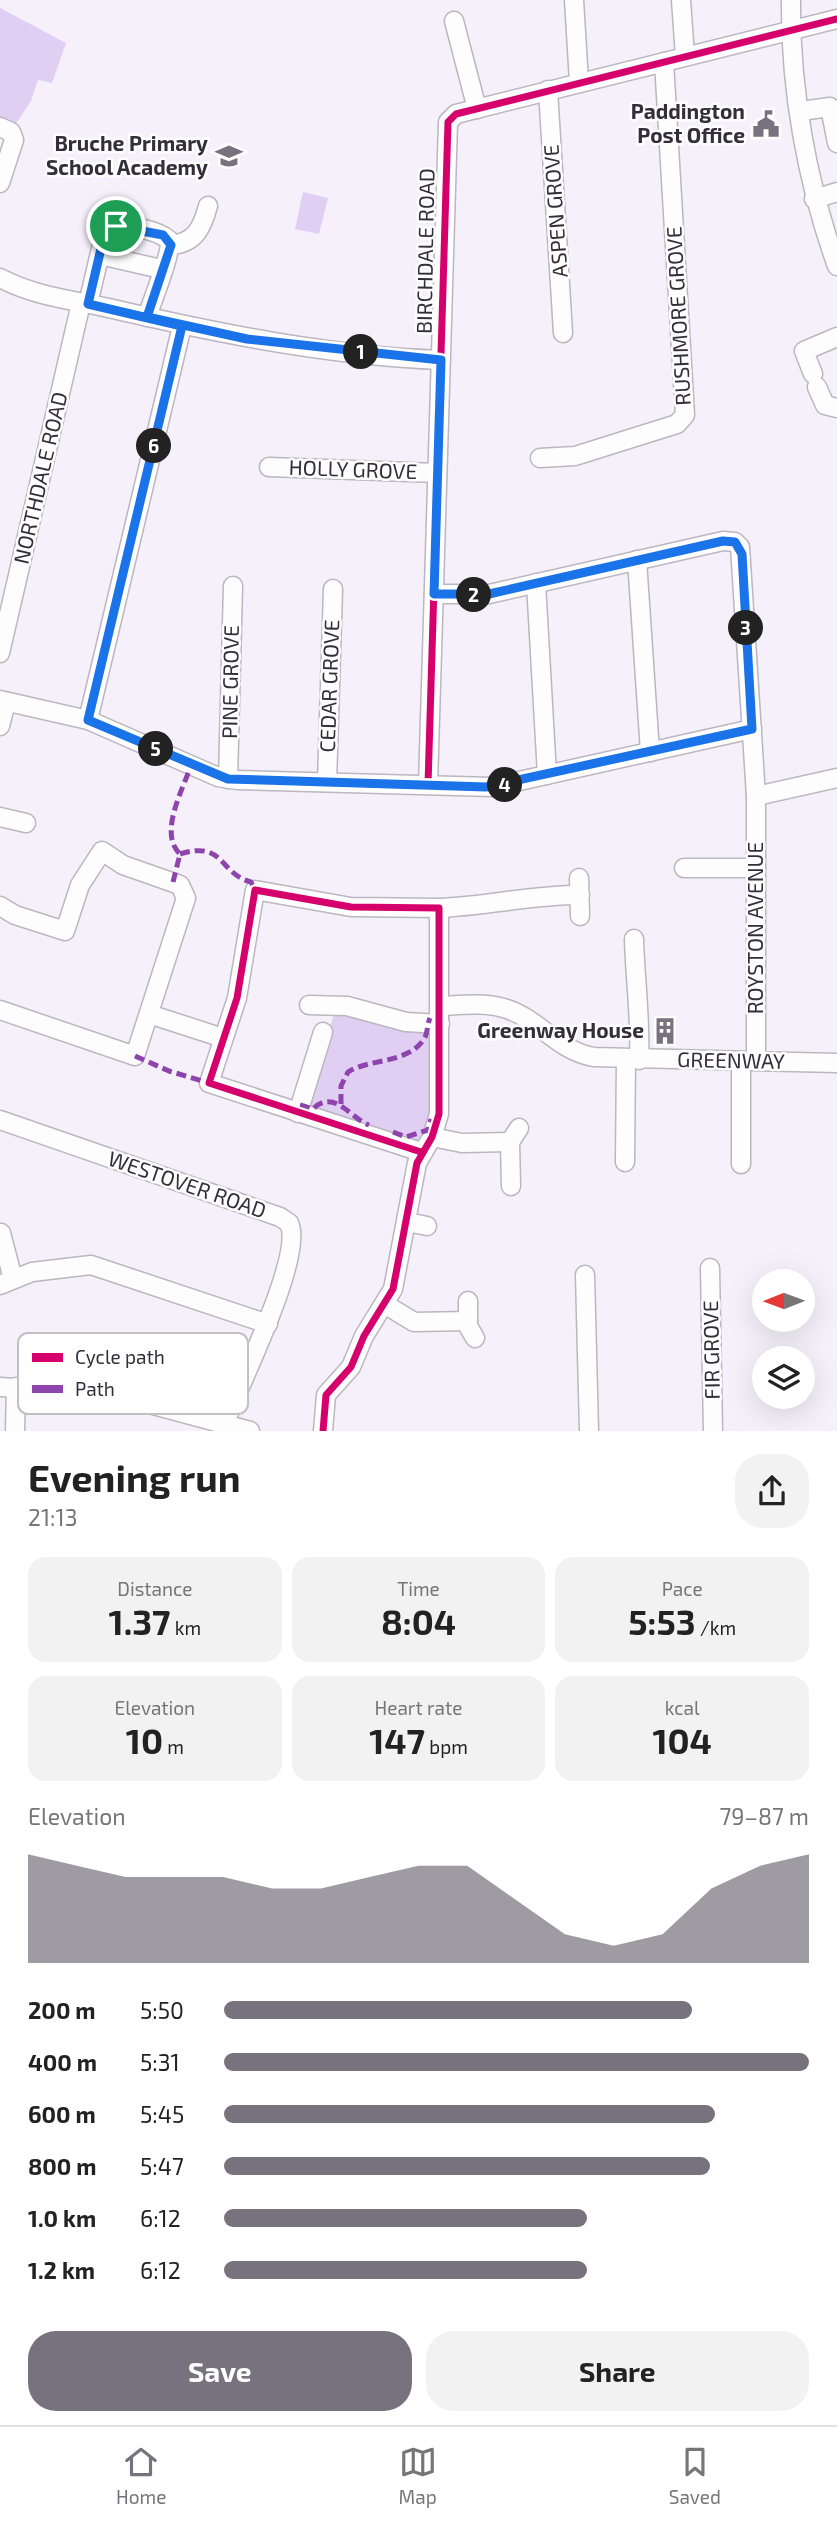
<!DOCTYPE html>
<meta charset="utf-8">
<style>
:root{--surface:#fff;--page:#f2f2f2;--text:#222;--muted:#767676;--line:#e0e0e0;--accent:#77727d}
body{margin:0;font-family:"Exo 2",sans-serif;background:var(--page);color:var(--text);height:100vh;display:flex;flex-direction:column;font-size:26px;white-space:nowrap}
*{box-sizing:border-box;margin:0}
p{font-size:23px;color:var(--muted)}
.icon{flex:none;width:38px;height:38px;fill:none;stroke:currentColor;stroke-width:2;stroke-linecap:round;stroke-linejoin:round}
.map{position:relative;height:1431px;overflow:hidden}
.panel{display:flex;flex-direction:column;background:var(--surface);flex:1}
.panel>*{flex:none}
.needle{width:46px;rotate:269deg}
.tools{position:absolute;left:752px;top:1269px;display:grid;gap:14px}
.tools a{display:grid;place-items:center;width:63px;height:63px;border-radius:50%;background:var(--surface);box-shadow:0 7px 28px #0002;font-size:35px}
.pin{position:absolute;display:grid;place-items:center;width:60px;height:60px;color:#fff;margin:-30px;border:4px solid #fff;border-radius:50%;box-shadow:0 2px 7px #0007}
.km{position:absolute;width:35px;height:35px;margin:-18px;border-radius:50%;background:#222;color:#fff;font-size:19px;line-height:35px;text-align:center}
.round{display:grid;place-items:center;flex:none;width:74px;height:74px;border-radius:28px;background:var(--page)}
.headline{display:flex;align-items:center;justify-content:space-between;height:119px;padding:0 28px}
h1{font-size:38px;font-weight:700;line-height:52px}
.figures{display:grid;grid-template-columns:repeat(3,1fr);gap:10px;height:119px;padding:7px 28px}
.figures div{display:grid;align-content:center;border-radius:18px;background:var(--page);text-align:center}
.figures b{font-size:35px;font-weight:700}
.figures small{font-size:19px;font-weight:400}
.figures p{font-size:19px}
.chart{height:196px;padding:14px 28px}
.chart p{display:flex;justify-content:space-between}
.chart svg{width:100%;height:126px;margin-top:7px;fill:var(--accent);opacity:.7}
.cta{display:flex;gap:14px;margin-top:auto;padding:14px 28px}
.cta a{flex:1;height:80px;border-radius:28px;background:var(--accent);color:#fff;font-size:28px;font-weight:700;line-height:80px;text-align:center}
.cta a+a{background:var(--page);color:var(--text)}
ul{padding:0 28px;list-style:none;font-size:23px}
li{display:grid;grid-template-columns:112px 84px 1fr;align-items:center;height:52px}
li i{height:18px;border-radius:9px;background:var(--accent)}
.tab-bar{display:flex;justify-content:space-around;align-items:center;height:98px;border-top:2px solid var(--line);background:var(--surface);font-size:19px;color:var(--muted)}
.tab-bar a{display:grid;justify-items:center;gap:4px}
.tab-bar .current{color:var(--accent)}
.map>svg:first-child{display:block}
.green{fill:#e0cff3}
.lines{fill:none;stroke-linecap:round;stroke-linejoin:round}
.minor-casing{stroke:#bbb6bf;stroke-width:21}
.minor{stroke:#fefdfe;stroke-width:18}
.quiet{stroke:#8e44ad;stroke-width:5;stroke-dasharray:10 5;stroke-linecap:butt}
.cycleway-casing{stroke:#fefefe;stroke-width:11}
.cycleway{stroke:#d6006c;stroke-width:7}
.route-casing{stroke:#fff;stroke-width:14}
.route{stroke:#1a73e8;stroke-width:9}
.labels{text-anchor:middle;stroke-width:5;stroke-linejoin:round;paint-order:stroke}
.poi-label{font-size:21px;font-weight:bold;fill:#332e39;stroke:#fefefe;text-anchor:end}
.street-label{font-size:21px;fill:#332e39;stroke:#fefefe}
.key{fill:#fefefe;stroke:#c1c0c3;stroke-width:2}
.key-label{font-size:19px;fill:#332e39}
</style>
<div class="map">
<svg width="837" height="1431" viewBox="0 0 837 1431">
<rect width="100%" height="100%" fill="#f5f0fa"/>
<g class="green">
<path d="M0,8L66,43L52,83L38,80L31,101L13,128L0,122Z"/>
<path d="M303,192L328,198L319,234L295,229Z"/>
<path d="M335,1011L432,1032L435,1100L424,1139L418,1142L304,1109Z"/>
</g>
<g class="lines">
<defs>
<g id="minor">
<path d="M574,0L579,82"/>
<path d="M681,0L685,56"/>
<path d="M791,0C790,89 807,183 837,266"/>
<path d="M454,21L477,109"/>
<path d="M548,90L563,333"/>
<path d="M801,111L830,107L837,143"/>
<path d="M0,127L11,132L14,140L0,183"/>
<path d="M814,199L837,192"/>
<path d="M171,245C195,243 202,228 208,206"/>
<path d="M100,255L161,269"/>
<path d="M0,278C36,297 74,300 113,309C221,334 331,356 441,360"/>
<path d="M88,304L103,240L111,228C126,223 157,230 169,240C173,250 152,301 147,317"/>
<path d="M813,374L804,351L837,337"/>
<path d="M817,387L825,405L837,408"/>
<path d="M540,458L575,456L677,424L685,415L664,62"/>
<path d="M269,467L437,473"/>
<path d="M637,560L650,752"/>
<path d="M536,583L547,775"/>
<path d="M434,594H489L723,541L735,542L740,547L756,796V1061"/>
<path d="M0,653L81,303"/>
<path d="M0,700L88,720L218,777L237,780L492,787L752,729"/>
<path d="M88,720L182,326"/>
<path d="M0,726L6,702"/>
<path d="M228,779L233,586"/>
<path d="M327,782L333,589"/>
<path d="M428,785L448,122L456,114L837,19"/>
<path d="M756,796L837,778"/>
<path d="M0,817L26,823"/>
<path d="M684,868H756"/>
<path d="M579,878L580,916"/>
<path d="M0,906L15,915L65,931L80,885L102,851L123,865L180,885L186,898L135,1056L0,1010"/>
<path d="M439,908C488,906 530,895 580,895"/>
<path d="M634,939C635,979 641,1019 639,1060"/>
<path d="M309,1005L347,1006L406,1022L440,1024"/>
<path d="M440,1006C462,1005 486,1002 507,1009C540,1020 558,1051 594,1057L837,1063"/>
<path d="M149,1014L223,1038"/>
<path d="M298,1113L323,1032"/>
<path d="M0,1120L280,1217L289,1223C305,1255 238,1387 224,1425"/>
<path d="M432,1137L462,1143L510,1142"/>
<path d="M625,1162L626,1059"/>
<path d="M741,1164V1062"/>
<path d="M511,1186L510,1142L519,1128"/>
<path d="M407,1222L427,1226"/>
<path d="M1,1233L13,1279"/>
<path d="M710,1268L713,1431"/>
<path d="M585,1275L589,1431"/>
<path d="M0,1285L32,1272L91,1265L268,1324"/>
<path d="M468,1301V1326L475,1338"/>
<path d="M386,1305L414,1322L468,1321"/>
<path d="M0,1387L116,1395L250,1431"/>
<path d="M15,1431L16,1387"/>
<path d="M323,1431L326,1395L351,1367L364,1336L393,1289L417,1163L432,1137L439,1114V908L351,907L255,890L237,998L209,1083L421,1152"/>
</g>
</defs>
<use href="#minor" class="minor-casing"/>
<use href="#minor" class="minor"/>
<g class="quiet">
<path d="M180,854C225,840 219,874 251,882L255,890"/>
<path d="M173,882L180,854C158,833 183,790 191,765"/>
<path d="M135,1056L169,1071L209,1083"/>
<path d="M341,1104V1086L348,1072C370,1058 408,1064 424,1039C428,1033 427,1025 430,1018"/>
<path d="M300,1105L313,1109C334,1088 350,1118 369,1125"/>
<path d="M393,1132L406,1137L428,1130L431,1119"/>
</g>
<defs>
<g id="cycleway">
<path d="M428,785L448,122L456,114L837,19"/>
<path d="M323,1431L326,1395L351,1367L364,1336L393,1289L417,1163L432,1137L439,1114V908L351,907L255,890L237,998L209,1083L421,1152"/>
</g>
</defs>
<use href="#cycleway" class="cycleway-casing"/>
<use href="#cycleway" class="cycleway"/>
</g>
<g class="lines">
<defs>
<path id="route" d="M116,226L163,235L171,245L147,317L247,339L441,360L434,594H489L723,541L735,542L742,554L752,729L486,787L228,779L88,720L182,326L88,304L103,240L116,226"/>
</defs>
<use href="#route" class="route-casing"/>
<use href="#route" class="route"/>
</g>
<defs>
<symbol id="civic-bare" viewBox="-9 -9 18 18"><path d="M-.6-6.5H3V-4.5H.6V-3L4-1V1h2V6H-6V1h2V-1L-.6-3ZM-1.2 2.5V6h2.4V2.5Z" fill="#77727d" stroke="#fefefe" stroke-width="2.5" paint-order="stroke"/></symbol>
<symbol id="school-bare" viewBox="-9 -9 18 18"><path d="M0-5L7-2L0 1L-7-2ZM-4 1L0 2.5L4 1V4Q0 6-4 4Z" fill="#77727d" stroke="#fefefe" stroke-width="2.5" paint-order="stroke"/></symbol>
<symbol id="building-bare" viewBox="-9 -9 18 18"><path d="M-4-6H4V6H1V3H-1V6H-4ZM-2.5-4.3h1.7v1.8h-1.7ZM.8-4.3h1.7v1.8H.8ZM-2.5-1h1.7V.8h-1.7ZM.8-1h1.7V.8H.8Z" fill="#77727d" stroke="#fefefe" stroke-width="2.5" paint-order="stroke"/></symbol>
</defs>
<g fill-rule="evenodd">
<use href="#civic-bare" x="747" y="105" width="38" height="38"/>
<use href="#school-bare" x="210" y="137" width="38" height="38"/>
<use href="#building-bare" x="646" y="1012" width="38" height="38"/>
</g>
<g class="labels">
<g class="poi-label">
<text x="745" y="119">Paddington<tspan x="745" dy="24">Post Office</tspan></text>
<text x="208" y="151">Bruche Primary<tspan x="208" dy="24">School Academy</tspan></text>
<text x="644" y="1038">Greenway House</text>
</g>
<g class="street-label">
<text transform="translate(556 211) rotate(-94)" y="7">ASPEN GROVE</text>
<text transform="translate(426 251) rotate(-89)" y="7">BIRCHDALE ROAD</text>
<text transform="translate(679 316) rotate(-93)" y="7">RUSHMORE GROVE</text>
<text transform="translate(353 470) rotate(2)" y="7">HOLLY GROVE</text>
<text transform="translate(41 478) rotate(-77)" y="7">NORTHDALE ROAD</text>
<text transform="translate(231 682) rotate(-89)" y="7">PINE GROVE</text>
<text transform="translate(330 686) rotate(-88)" y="7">CEDAR GROVE</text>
<text transform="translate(756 928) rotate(-90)" y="7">ROYSTON AVENUE</text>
<text transform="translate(731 1061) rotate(1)" y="7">GREENWAY</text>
<text transform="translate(187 1185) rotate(19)" y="7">WESTOVER ROAD</text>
<text transform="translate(712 1350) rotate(-91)" y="7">FIR GROVE</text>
</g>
</g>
<rect x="18" y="1333" width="230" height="81" rx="10" class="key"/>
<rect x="32" y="1353" width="31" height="9" fill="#d6006c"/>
<rect x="32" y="1385" width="31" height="8" fill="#8e44ad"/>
<g class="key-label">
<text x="75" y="1364">Cycle path</text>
<text x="75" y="1396">Path</text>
</g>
</svg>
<div class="tools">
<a><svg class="needle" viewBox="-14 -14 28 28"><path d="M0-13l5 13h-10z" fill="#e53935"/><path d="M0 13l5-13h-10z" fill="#767676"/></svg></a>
<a><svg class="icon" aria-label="layers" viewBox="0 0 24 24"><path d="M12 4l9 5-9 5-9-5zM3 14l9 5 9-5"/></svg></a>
</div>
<div class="pin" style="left:116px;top:226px;background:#1e9e55"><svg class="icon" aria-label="arrive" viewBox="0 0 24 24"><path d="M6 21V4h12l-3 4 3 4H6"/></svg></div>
<b class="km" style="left:361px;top:352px">1</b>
<b class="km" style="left:474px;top:595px">2</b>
<b class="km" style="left:746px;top:628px">3</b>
<b class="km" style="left:505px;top:785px">4</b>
<b class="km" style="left:156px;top:749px">5</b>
<b class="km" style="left:154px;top:446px">6</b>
</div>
<section class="panel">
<div class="headline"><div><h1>Evening run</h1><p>21:13</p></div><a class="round"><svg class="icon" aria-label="share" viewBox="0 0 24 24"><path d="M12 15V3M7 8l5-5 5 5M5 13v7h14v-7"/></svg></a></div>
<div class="figures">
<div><p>Distance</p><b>1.37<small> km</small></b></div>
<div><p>Time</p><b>8:04</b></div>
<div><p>Pace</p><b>5:53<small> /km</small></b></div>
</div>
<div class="figures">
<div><p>Elevation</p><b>10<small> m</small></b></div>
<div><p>Heart rate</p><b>147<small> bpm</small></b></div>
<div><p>kcal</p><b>104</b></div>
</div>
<div class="chart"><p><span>Elevation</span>79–87 m</p>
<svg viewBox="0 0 160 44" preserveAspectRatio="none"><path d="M0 44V6L10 10L20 14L30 14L40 14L50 18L60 18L70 14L80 10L90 10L100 22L110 34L120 38L130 34L140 18L150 10L160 6V44z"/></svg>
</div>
<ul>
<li><b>200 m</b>5:50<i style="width:80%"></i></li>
<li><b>400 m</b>5:31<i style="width:100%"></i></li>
<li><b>600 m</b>5:45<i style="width:84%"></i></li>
<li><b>800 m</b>5:47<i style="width:83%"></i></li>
<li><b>1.0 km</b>6:12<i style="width:62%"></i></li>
<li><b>1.2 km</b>6:12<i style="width:62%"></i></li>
</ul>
<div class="cta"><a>Save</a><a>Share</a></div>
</section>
<nav class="tab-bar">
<a class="current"><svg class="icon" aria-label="home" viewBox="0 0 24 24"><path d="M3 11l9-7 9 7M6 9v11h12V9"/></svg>Home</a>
<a><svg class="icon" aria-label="map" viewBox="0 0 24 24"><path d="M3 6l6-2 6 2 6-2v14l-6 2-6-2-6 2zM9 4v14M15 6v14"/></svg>Map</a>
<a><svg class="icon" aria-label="saved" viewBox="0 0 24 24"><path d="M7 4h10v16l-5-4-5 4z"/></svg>Saved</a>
</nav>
